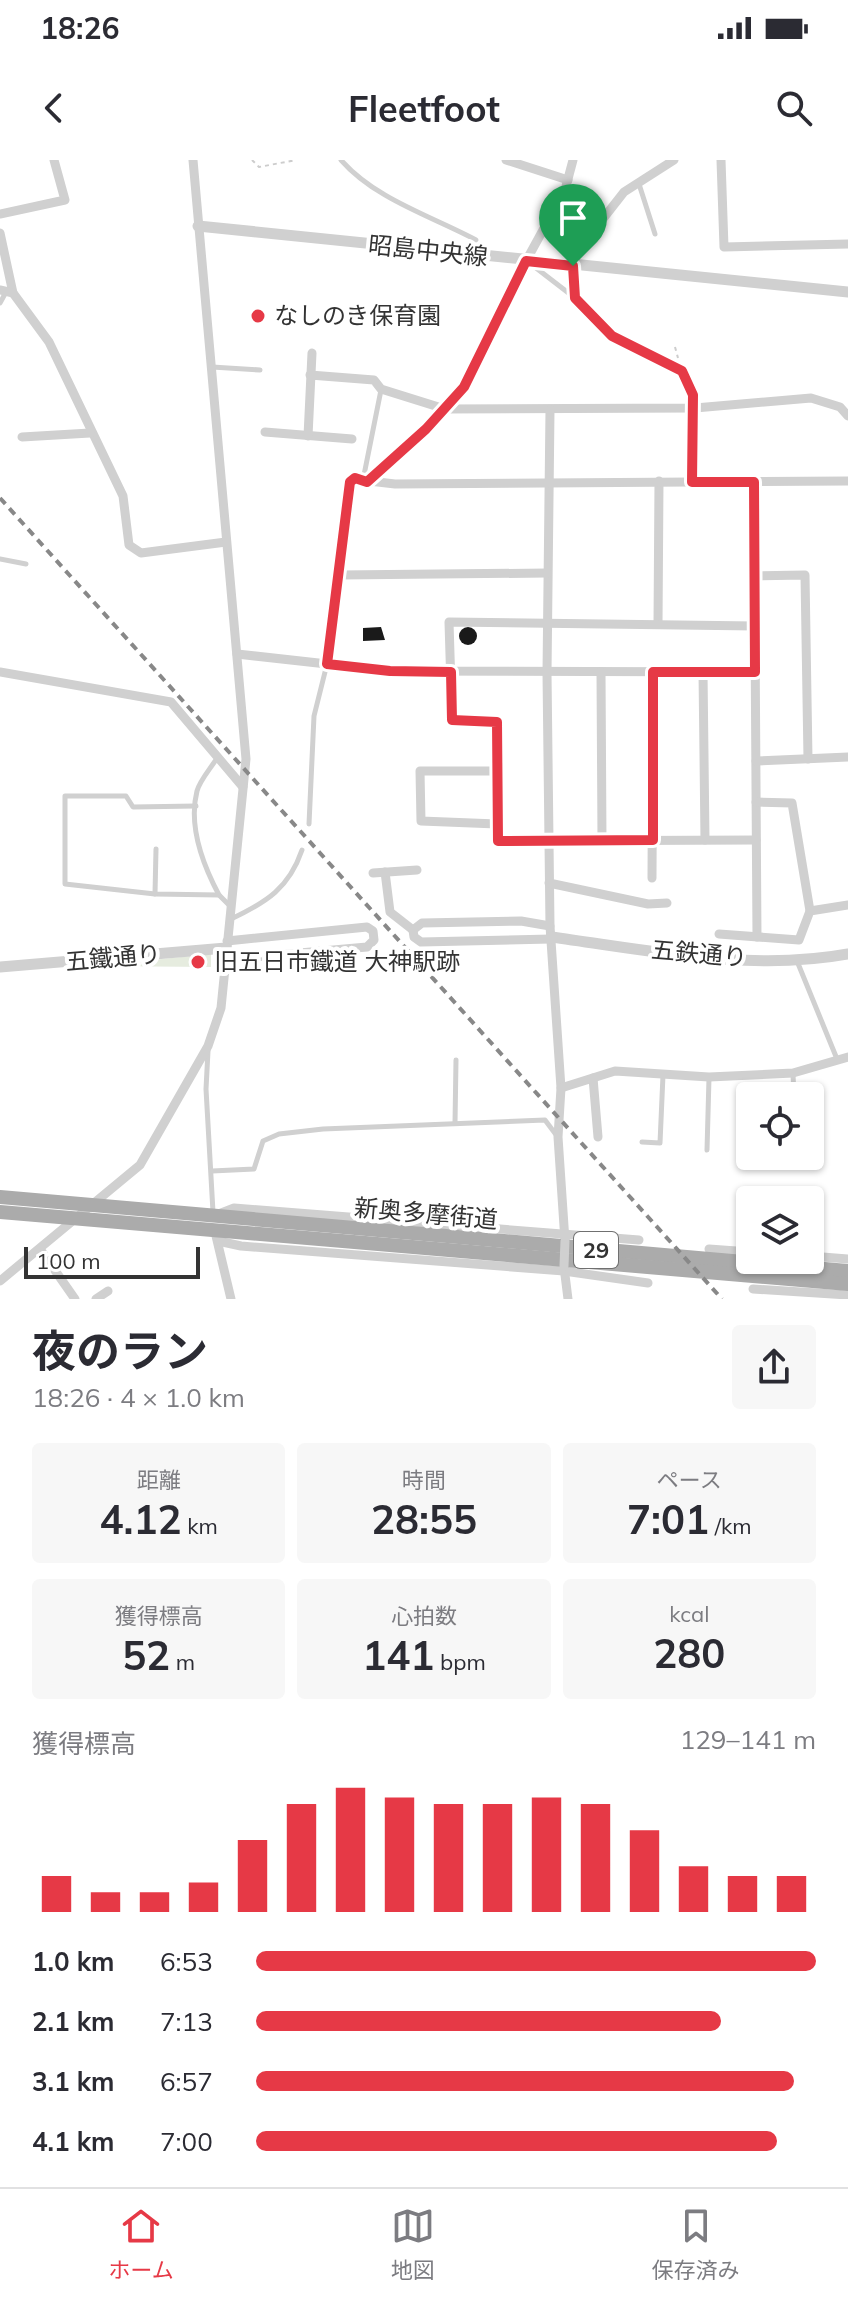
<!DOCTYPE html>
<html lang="ja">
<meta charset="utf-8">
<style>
:root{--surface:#fff;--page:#f7f7f7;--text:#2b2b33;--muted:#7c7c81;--line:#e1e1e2;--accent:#e63946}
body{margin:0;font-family:Mulish,"Noto Sans JP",sans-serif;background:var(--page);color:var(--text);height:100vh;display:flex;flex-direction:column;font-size:30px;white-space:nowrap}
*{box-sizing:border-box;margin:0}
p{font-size:26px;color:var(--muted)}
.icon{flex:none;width:44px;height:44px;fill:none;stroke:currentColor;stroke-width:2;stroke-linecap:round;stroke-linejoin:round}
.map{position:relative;height:1139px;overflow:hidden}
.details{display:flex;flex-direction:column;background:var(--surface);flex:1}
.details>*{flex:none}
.fabs{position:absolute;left:736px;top:922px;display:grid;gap:16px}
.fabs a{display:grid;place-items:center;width:88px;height:88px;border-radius:8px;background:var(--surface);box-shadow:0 2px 6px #0004;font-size:40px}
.scale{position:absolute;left:24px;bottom:20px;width:176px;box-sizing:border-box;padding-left:8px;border:4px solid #333;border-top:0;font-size:22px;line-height:28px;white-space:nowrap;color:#333;-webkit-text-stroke:6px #fff;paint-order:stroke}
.pin{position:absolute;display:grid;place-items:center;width:68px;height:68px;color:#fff;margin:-82px -34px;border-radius:50% 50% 50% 0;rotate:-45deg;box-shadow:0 0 8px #0007}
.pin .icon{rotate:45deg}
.round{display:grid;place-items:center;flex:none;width:84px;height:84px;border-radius:8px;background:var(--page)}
.head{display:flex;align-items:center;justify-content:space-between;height:136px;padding:0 32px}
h1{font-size:44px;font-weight:700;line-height:60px}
.stats{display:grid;grid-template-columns:repeat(3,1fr);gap:12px;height:136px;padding:8px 32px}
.stats div{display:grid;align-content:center;border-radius:8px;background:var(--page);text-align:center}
.stats b{font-size:40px;font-weight:700}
.stats small{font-size:22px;font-weight:400}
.stats p{font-size:22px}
.chart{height:224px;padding:16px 32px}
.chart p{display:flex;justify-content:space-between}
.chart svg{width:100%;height:144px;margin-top:8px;stroke:var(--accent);stroke-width:6}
ul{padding:0 32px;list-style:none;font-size:26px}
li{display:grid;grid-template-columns:128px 96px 1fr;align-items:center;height:60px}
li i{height:20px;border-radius:10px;background:var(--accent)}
.status{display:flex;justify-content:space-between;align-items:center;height:56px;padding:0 40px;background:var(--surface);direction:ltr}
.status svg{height:22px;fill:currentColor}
header{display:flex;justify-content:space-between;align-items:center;height:104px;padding:0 32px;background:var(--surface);font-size:36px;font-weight:700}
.dock{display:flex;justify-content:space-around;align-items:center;height:112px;border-top:2px solid var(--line);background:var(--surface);font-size:22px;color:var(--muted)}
.dock a{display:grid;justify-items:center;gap:4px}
.dock .active{color:var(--accent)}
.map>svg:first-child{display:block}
.green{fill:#e6ecdf}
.building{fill:#1a1a1a}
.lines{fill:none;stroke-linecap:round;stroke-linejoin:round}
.path{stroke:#cdcdcd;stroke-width:2;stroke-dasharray:4 4;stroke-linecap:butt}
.service{stroke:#d0d0d0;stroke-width:5}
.minor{stroke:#d0d0d0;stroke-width:9}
.tertiary{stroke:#d0d0d0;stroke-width:11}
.primary{stroke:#ababab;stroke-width:14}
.rail{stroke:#888;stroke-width:4;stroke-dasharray:8 6;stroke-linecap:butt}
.minor-bridge{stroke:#d0d0d0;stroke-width:9}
.route-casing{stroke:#fff;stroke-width:16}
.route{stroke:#e63946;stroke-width:10}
.poi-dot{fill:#e63946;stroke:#fff;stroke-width:3}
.labels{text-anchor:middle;stroke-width:8;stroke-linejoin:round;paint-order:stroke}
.shield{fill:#fff;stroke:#707070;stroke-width:2}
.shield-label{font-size:22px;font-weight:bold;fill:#333}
.street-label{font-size:24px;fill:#333;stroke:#fff}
.poi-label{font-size:24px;fill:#333;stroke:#fff;text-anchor:start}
</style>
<div class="status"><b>18:26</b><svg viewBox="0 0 49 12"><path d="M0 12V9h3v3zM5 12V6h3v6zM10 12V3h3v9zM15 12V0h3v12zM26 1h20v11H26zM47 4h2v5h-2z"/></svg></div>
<header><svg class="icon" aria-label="back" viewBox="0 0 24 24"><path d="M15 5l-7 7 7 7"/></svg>Fleetfoot<svg class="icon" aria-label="search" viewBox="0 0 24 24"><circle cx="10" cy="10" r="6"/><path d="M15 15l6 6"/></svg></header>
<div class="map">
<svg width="848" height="1139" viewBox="0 0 848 1139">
<rect width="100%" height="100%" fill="#fff"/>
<path class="green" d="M211,794V807L93,806Z"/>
<g class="building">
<path d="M381,467L385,480L363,481V468Z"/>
<circle cx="468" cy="476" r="9"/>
</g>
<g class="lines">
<g class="path">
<path d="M252,0L259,7L296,0"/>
<path d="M675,187L678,198"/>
</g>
<g class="service">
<path d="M341,0C375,39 431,56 476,80L474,95"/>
<path d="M639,24L655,74"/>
<path d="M527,101L575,138"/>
<path d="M573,106L575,138L612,176L682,211"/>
<path d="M0,143L6,132"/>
<path d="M212,207L260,210"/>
<path d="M363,320L381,230"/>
<path d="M0,399L26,404"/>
<path d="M217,598C211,608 200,620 197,631C188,666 203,705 219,735"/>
<path d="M196,646L133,647L126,636H65V724L155,734L219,735L231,747"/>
<path d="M309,664L314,556L327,504"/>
<path d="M155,734L156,689"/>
<path d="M231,759C267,742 289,728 302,690"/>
<path d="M797,801L837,899"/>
<path d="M208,891L206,929L213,1052"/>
<path d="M793,914L794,936"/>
<path d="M455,963L456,900"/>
<path d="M642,982L660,983L663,915"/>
<path d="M707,990L709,918"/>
<path d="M212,1011L254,1009L263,981L279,974L323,969L545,960L557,976"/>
</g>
<g class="minor">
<path d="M506,0L568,20"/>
<path d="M721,0L724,87L848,84"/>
<path d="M565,30L573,97"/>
<path d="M0,54L65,40L54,0"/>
<path d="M0,73L13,133L49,182L123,336L129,385L141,393L226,382"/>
<path d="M573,97L624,32L674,0"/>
<path d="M0,130L13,133"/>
<path d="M682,211L693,235L692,322"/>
<path d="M310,215L374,220L381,229L445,249L695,248L811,238L840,247L848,256"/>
<path d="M550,250L547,513L550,766L561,928L558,977L565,1081"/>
<path d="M265,272L352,279"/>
<path d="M308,276L312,193"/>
<path d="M22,277L90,273"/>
<path d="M367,322L426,269L475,211L526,101L565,30L573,0"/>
<path d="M754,322L757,777"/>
<path d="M340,415L547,413"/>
<path d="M754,416L805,415L808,599"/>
<path d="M658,464L659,321"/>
<path d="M755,466L449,462L452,560L497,562L498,681L756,680"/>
<path d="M237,494L390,511L755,512"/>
<path d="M327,504L352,319L395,324L848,321"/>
<path d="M0,512L171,542L243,627"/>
<path d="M601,512L602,681"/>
<path d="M703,512L705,680"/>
<path d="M756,601L848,597"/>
<path d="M496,611H420L421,661L497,664"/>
<path d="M756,642L792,643L810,751"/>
<path d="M385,712L390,752L413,770"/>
<path d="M373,713L417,710"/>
<path d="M652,718L653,512"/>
<path d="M549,723L648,744L667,743"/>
<path d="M550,766L521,761L422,763L413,770L414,777L421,782L551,779"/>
<path d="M719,774L799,780L810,751L848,745"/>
<path d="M225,795L254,797L367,787L374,780L373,771L367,767L227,781"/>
<path d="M593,918L598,977"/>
<path d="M561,928L615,911L709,917L793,913L848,897"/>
<path d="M216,1055L234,1048L639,1080"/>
<path d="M216,1076L231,1139"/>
<path d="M218,1081L241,1086L564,1111L648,1123"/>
<path d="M40,1089L75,1139"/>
<path d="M709,1089L750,1092"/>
<path d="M810,1096L848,1099"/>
<path d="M564,1107L568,1139"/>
<path d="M0,1121L140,1005L208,886L221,848L246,599L193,0"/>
<path d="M753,1129L848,1135"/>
<path d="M96,1139L108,1131"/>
</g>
<g class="tertiary">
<path d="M198,66L848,132"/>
<path d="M551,777C648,790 751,812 848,794"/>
<path d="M0,807L226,788"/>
</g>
<g class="primary">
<path d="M0,1037L848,1111"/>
<path d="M0,1052L848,1124"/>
</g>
<path class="rail" d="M0,338L722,1139"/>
<path class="minor-bridge" d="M564,1106L565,1081"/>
</g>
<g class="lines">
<defs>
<path id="route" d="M526,101L573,106L575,138L612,176L682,211L693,235L692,322H754L755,512H653V680L498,681L497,562L452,560L451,512L390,511L327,504L350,322L355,318L367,322L426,269L464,227Z"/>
</defs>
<use href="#route" class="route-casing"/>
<use href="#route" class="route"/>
</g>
<g class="poi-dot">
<circle cx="258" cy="156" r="8"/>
<circle cx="198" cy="802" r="8"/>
</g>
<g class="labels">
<rect class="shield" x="574" y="1072" width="44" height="36" rx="6"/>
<g class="shield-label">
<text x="596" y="1098">29</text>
</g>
<g class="street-label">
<text transform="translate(428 91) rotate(6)" y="8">昭島中央線</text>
<text transform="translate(699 794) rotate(5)" y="8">五鉄通り</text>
<text transform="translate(113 798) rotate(-5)" y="8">五鐵通り</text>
<text transform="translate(426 1054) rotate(5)" y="8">新奥多摩街道</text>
</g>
<g class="poi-label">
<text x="274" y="164">なしのき保育園</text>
<text x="214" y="810">旧五日市鐵道 大神駅跡</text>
</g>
</g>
</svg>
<div class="fabs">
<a><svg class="icon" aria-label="locate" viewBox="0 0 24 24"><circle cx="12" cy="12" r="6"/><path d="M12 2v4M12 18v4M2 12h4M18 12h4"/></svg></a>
<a><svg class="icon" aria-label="layers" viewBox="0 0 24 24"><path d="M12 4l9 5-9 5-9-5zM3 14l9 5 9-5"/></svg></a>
</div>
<div class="scale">100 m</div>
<div class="pin" style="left:573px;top:106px;background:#1e9e55"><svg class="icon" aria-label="arrive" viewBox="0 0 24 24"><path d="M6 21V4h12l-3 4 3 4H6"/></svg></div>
</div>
<section class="details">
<div class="head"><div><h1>夜のラン</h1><p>18:26 · 4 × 1.0 km</p></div><a class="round"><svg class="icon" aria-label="share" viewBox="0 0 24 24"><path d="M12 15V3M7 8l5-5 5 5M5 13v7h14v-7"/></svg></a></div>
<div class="stats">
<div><p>距離</p><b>4.12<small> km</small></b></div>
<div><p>時間</p><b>28:55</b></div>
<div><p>ペース</p><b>7:01<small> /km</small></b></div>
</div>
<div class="stats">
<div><p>獲得標高</p><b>52<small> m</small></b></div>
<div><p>心拍数</p><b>141<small> bpm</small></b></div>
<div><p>kcal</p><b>280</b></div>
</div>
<div class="chart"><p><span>獲得標高</span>129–141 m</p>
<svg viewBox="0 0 160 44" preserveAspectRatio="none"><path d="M5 44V33M15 44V38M25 44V38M35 44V35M45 44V22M55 44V11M65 44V6M75 44V9M85 44V11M95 44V11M105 44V9M115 44V11M125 44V19M135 44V30M145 44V33M155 44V33"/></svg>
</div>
<ul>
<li><b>1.0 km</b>6:53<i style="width:100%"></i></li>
<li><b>2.1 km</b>7:13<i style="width:83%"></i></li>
<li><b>3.1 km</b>6:57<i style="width:96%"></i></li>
<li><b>4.1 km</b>7:00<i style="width:93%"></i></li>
</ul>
</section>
<nav class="dock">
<a class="active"><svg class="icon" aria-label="home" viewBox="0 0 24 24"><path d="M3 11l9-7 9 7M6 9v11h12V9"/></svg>ホーム</a>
<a><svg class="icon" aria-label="map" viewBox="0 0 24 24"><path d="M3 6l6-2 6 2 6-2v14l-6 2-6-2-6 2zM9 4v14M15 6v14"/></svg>地図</a>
<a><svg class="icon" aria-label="saved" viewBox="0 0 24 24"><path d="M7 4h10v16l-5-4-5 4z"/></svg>保存済み</a>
</nav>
